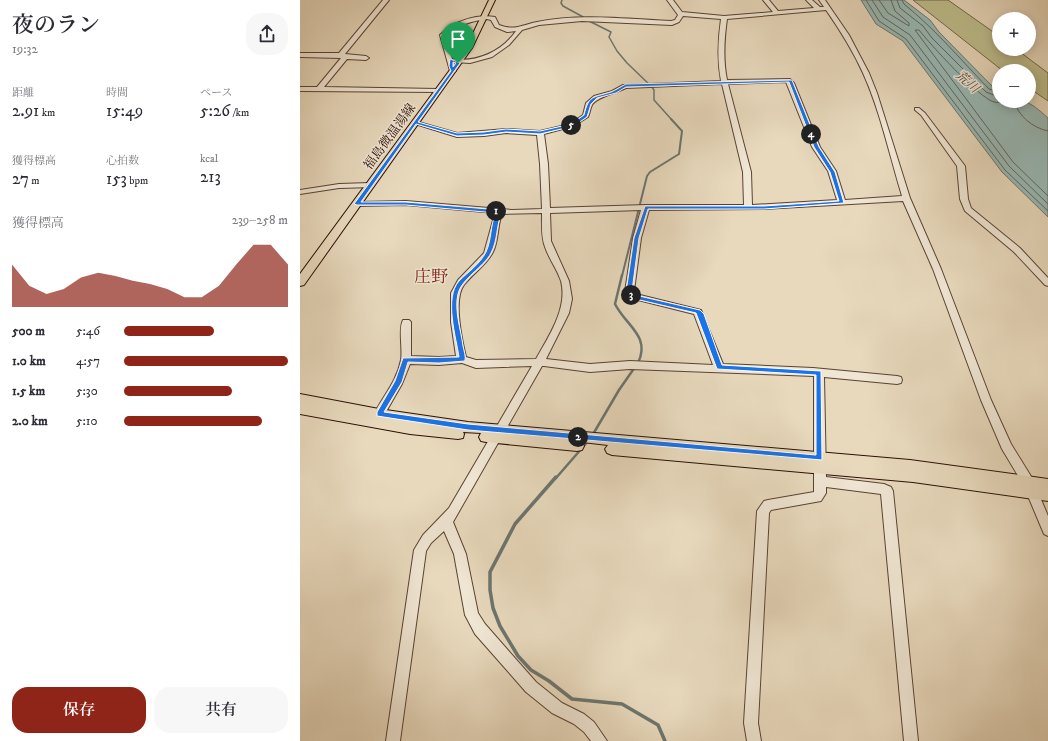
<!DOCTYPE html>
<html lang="ja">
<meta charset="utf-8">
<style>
:root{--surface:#fff;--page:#f7f7f7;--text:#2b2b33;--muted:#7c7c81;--accent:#8f2418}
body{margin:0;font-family:"IM FELL DW Pica","Noto Serif JP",serif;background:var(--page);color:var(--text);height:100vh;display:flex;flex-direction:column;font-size:15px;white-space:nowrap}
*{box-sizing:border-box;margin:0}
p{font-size:13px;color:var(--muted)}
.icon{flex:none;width:22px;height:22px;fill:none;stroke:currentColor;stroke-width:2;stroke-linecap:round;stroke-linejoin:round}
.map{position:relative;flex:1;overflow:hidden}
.details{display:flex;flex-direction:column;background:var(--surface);width:300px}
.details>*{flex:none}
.fabs{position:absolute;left:692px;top:12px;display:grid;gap:8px}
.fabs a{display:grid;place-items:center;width:44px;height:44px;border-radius:50%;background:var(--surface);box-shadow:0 2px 10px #0003;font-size:20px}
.pin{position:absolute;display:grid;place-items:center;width:34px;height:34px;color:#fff;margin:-41px -17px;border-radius:50% 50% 50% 0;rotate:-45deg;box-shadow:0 0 4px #0007}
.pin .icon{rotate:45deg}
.km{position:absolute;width:20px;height:20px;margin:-10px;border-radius:50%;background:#222;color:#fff;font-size:11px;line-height:20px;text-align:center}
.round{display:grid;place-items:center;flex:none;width:42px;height:42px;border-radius:16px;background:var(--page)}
.summary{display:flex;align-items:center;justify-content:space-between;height:68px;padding:0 12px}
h1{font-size:22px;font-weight:600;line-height:30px}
.figures{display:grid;grid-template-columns:repeat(3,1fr);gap:6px;height:68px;padding:4px 12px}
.figures div{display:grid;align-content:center}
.figures b{font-size:17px;font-weight:600}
.figures small{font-size:11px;font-weight:400}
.figures p{font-size:11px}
.chart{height:112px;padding:8px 12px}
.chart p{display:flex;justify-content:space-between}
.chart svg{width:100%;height:72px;margin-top:4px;fill:var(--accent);opacity:.7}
.cta{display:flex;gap:8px;margin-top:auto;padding:8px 12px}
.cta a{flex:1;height:46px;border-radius:16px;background:var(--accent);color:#fff;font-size:16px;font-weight:600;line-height:46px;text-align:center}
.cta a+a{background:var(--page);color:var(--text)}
ul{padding:0 12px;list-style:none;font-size:13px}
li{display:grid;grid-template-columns:64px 48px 1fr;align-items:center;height:30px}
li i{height:10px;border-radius:5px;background:var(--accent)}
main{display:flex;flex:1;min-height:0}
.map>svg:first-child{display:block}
.green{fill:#bebd8c;stroke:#746648}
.water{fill:#98b9b6;stroke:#6c756f}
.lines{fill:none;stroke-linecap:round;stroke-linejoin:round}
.shore{stroke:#62645d;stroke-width:1}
.stream-far3{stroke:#6c756f;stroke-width:1.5}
.stream-far2{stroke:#6c756f;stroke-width:2}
.stream-far1{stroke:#6c756f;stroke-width:2.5}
.stream{stroke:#6c756f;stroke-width:3.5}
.minor-casing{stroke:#5a4232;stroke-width:2}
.major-casing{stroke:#2b0f04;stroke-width:2}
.minor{fill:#f0e6d4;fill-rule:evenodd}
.major{fill:#e8d9bd;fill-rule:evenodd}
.route{fill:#1a73e8;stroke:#fff;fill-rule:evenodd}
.labels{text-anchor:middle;stroke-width:3;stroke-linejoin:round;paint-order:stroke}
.far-water-label{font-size:13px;font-style:italic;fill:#514a42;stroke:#f0e6d4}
.far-street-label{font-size:13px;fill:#2b0f04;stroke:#f0e6d4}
.quarter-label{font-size:17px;fill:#7a1f14;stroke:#f0e6d4}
</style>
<main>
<section class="details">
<div class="summary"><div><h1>夜のラン</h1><p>19:32</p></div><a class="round"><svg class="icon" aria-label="share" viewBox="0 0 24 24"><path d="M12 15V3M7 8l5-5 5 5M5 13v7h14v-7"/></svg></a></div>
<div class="figures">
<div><p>距離</p><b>2.91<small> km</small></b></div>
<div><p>時間</p><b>15:49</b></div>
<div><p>ペース</p><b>5:26<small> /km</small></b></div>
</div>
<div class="figures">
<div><p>獲得標高</p><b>27<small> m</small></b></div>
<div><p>心拍数</p><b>153<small> bpm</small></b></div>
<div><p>kcal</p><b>213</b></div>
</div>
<div class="chart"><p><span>獲得標高</span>239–258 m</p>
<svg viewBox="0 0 160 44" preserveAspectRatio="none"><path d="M0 44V18L10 31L20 36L30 33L40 26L50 23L60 25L70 28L80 30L90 33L100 38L110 38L120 31L130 18L140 6L150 6L160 18V44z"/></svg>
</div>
<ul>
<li><b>500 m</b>5:46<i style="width:55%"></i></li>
<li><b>1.0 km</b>4:57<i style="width:100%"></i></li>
<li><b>1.5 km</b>5:30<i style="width:66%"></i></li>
<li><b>2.0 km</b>5:10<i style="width:84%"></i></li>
</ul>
<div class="cta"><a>保存</a><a>共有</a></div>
</section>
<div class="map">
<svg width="748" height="741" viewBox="0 0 748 741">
<rect width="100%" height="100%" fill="#e8d9bd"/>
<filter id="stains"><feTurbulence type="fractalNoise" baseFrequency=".005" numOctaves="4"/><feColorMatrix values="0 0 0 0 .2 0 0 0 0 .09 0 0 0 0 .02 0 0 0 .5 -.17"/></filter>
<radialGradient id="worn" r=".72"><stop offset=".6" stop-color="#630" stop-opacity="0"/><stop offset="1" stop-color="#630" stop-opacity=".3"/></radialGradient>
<path class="green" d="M613,0H648L699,36V49H716L748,73V101L729,88V71H703Z"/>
<path class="water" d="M561,0H604L630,20L639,32L692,86L699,89V101C727,101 727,99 748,118V217L702,172L603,41L576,24Z"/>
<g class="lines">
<g class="shore">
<path d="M566,0L579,21L606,39L705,170L748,211"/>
<path d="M572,0L583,17L610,35L709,166L748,204"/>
<path d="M579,0L588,13L609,26V23L595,11L591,0"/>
<path d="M597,0L600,8L623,26L632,38L686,92L699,97"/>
<path d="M602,0L604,4C635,29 661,60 689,89L699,92"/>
<path d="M706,101C702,102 697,103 694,102C679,98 630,44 619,30H615L713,162L748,196"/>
<path d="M714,101C718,116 733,128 748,131"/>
</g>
<g class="stream-far3">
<path d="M262,0L261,3L263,6L285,18"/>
<path d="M289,21L311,32L309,37L317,51L327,63L351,86L354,90V100L372,120"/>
</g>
<path class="stream-far2" d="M322,276L347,176L350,172L379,154L382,131L371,119"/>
<g class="stream-far1">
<path d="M322,275L315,304C326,326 351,336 338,363"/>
<path d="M292,436L319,390L335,367"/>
<path d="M256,478L289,440"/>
</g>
<path class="stream" d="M256,477L215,524L190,572V590L193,608L200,626L218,656L231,670L249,681L272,699L322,704L358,725L365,741"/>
<defs>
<g id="minor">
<path d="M83,0H89L45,54L66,56L69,58L66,60L47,59L24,87L138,89L140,90V92L0,91V87H17L41,58L0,57V53H39Z"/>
<path d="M367,0H373L382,12L424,16L473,12L463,0H469L478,11L514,8L506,0H512L520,7H524L519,0H525L549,35L569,73L577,93L610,198L641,269L691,400L711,444L732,478L748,516V536L744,534L723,484L702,449L681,400L633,269L603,201L464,209L349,210L341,238L334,291L336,294L401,310L423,364L513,368L597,376L601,377L602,380L601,383L597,384L524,377L526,477L584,484L591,487L593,491L618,741H604L581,494L526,487V493L521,501L471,510L469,513L458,723L461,741H447L444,723L457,511L464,501L468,500L514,492V376L330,369L290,372L244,366H242L153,522L166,554L178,613L185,624L236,682L262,703L284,714L294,722L307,741H291L284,732L274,724L252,713L226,692L175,634L165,615L154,554L144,531L131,543L126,551L100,741H86L114,550L123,535L149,508L232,366L176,368L162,363L139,365L110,364L102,384L83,417L79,418L75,417L74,414C83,396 97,381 101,360C103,348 98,329 103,320H109L111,322V356L139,357L156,356L151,322V293L158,280L184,253L195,213L106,205L57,206L53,204L57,202L106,201L212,210L242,209L240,164L237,135L206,133L184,136L157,137L112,123L115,121L157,133L206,129L240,131L270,124L283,115L286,103L294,96L312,91L323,85L421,81C417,60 418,40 421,19L383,16L379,22L372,25L282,21L239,25L222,30L209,45L192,57L170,63L154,62L156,71L153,73L150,71L140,35C153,21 177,14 195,17L199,25C215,31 222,25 237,22C278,13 329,19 371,21L375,20L378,15ZM526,10C540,30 553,51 563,73C580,110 590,157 602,196L545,200L536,171L520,147L494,83L490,79L427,80C423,60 424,40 427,19ZM187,19L191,20L195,27L207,32L216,31C202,51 177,63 152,59L146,35C157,25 172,21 187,19ZM486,82L512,147L528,171L537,200L452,205L451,172L428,84ZM422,84L443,172L444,205H346L250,208L248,164L244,134L274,126L288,117C290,113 290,109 292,105C295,98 318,92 326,88ZM341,210L333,238L325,292L330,298L394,314L413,365L330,361L290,364L246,359L269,313L272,299L269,281L251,241L250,213ZM242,213C242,224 241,237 245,247C249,259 257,269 261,281C268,308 249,336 236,359L176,360L166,357C162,340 153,299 164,285C173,273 186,266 193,252C199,240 197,226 202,214Z"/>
<path d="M615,108H619L625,113L665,166L668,199L671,208L720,248L748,278V286L745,285L714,252L665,211L660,199L657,166L621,115L615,110Z"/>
<path d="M70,183L74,185L73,187L39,188L0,194V190L39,184Z"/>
</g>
<g id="major">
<path d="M189,0H195L172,48L4,285L0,286V274L166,48Z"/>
<path d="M0,394L79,409L168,422L610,460L748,479V501L613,482L312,455L307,453L305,449L308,445L282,442L284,446L282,450L277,451L186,442L181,441L179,437L181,433L163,432L164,434L163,438L158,439L110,434L0,414V404L11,406L0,404Z"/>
</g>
</defs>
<use href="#minor" class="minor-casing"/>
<use href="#major" class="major-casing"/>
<use href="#minor" class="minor"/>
<use href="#major" class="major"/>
</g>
<path class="route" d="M150,59L160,63L118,122L157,133L184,132L206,129L240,131L271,124L284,115C289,95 292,98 311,92C316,90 320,87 326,84L492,80L519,147L535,172L544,203L464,209H348L339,238L332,291L335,295L400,310L404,314L422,365L521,371L522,460L168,430L77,416V412L95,381L103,358L159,357C156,337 144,298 159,281C168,272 180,264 186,252C192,239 190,225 196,213L106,205H57L54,204L151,71L149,66ZM153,62L156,63L153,67ZM489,82L514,147L530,172L539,201L464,206H345L334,238L326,292L331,298L396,313L417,369L516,375V455L168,424L84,412L102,382L108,362L139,363L165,361C166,356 164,351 163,346C161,330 154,310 158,294C161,279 184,267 191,253C198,240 196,225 202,212L200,210L106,202H61L116,124L157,136L184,135L206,132L240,134L274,126L287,117L291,104L297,98L316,93L326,87Z"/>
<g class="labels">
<g class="far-water-label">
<text transform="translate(668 81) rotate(42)" y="5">荒川</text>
</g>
<g class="far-street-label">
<text transform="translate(89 136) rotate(-54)" y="5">福島微温湯線</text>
</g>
<g class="quarter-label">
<text x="131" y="282">庄野</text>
</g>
</g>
<rect width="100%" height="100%" filter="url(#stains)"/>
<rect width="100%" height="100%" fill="url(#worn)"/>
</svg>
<div class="fabs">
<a>+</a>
<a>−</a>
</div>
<div class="pin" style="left:158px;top:63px;background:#1e9e55"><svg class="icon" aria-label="arrive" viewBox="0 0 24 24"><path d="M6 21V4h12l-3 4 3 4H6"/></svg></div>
<b class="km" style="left:196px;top:211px">1</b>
<b class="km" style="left:278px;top:437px">2</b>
<b class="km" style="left:331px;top:295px">3</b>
<b class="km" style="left:511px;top:134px">4</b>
<b class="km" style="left:271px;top:125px">5</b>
</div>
</main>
